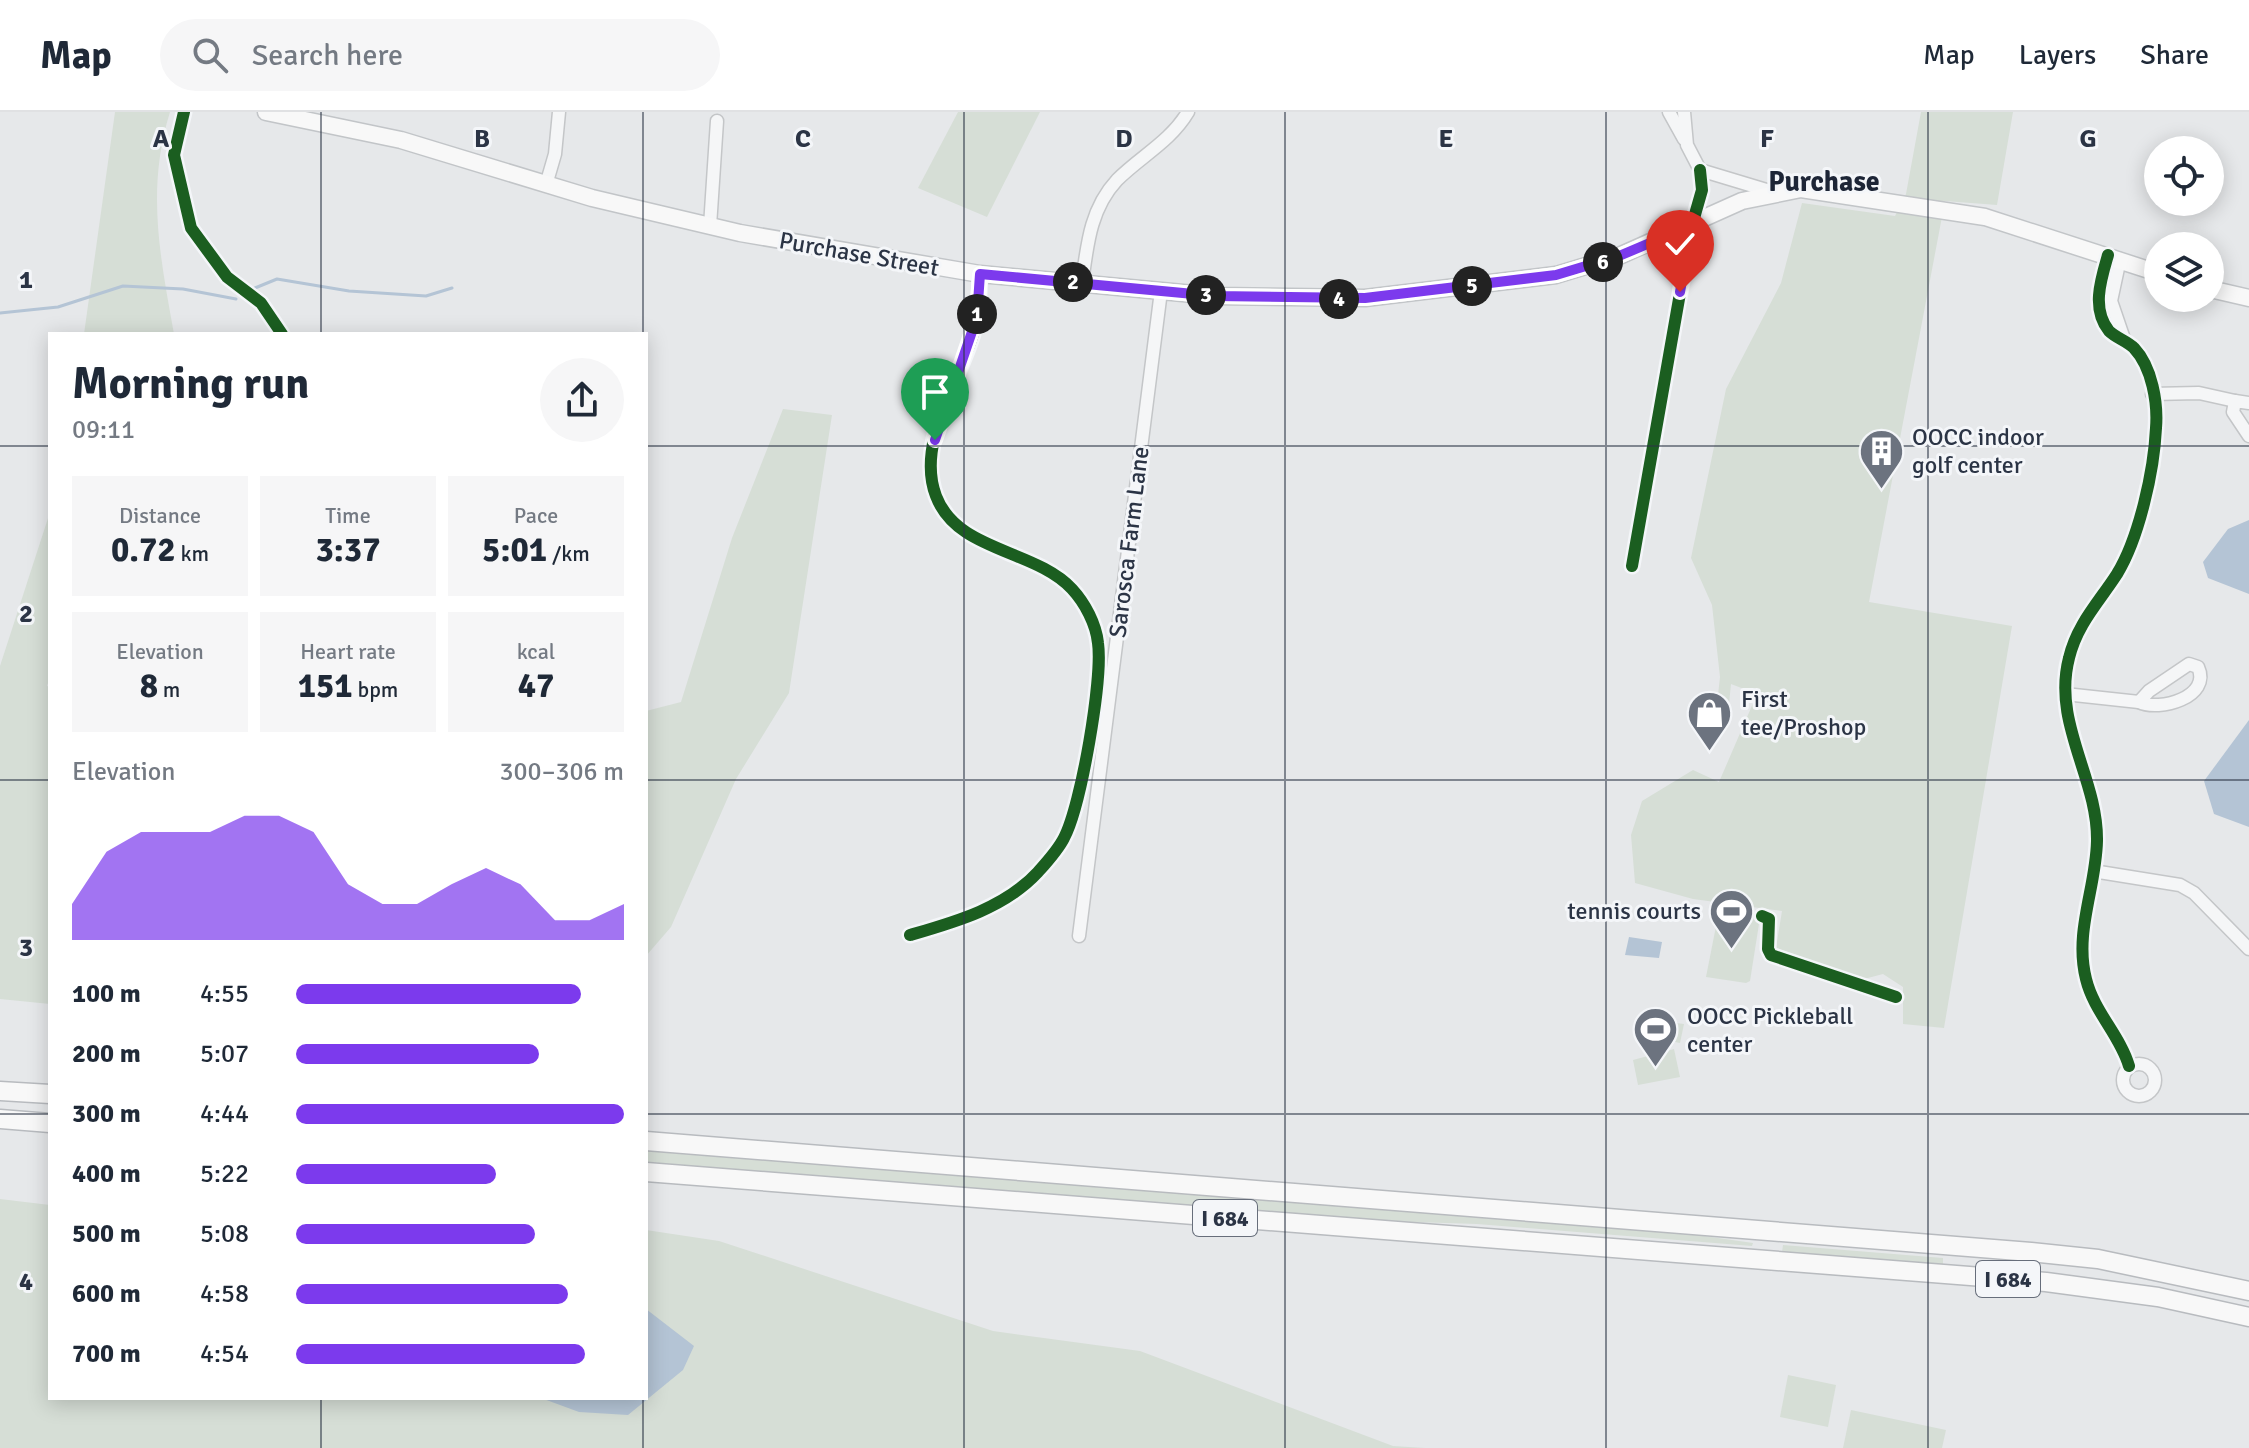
<!DOCTYPE html>
<meta charset="utf-8">
<style>
:root{--surface:#fff;--page:#f6f6f7;--text:#1f2937;--muted:#747a83;--line:#e0e1e3;--accent:#7c3aed}
body{margin:0;font-family:Signika,sans-serif;background:var(--page);color:var(--text);height:100vh;display:flex;flex-direction:column;font-size:30px;white-space:nowrap}
*{box-sizing:border-box;margin:0}
p{font-size:26px;color:var(--muted)}
.icon{flex:none;width:44px;height:44px;fill:none;stroke:currentColor;stroke-width:2;stroke-linecap:round;stroke-linejoin:round}
.map{position:relative;flex:1;overflow:hidden}
.details{position:absolute;left:48px;top:220px;width:600px;height:1068px;display:flex;flex-direction:column;background:var(--surface);border-radius:0px;box-shadow:0 4px 20px #0003}
.details>*{flex:none}
.tools{position:absolute;left:2144px;top:24px;display:grid;gap:16px}
.tools a{display:grid;place-items:center;width:80px;height:80px;border-radius:50%;background:var(--surface);box-shadow:0 4px 20px #0003;font-size:40px}
.pin{position:absolute;display:grid;place-items:center;width:68px;height:68px;color:#fff;margin:-82px -34px;border-radius:50% 50% 50% 0;rotate:-45deg;box-shadow:0 0 8px #0007}
.pin .icon{rotate:45deg}
.km{position:absolute;width:40px;height:40px;margin:-20px;border-radius:50%;background:#222;color:#fff;font-size:22px;line-height:40px;text-align:center}
.round{display:grid;place-items:center;flex:none;width:84px;height:84px;border-radius:42px;background:var(--page)}
.head{display:flex;align-items:center;justify-content:space-between;height:136px;padding:0 24px}
h1{font-size:44px;font-weight:700;line-height:60px}
.figures{display:grid;grid-template-columns:repeat(3,1fr);gap:12px;height:136px;padding:8px 24px}
.figures div{display:grid;align-content:center;border-radius:0px;background:var(--page);text-align:center}
.figures b{font-size:34px;font-weight:700}
.figures small{font-size:22px;font-weight:400}
.figures p{font-size:22px}
.chart{height:224px;padding:16px 24px}
.chart p{display:flex;justify-content:space-between}
.chart svg{width:100%;height:144px;margin-top:8px;fill:var(--accent);opacity:.7}
ul{padding:0 24px;list-style:none;font-size:26px}
li{display:grid;grid-template-columns:128px 96px 1fr;align-items:center;height:60px}
li i{height:20px;border-radius:10px;background:var(--accent)}
header{display:flex;align-items:center;gap:48px;box-sizing:border-box;height:112px;padding:0 40px;background:var(--surface);border-bottom:2px solid var(--line)}
header strong{font-size:38px}
nav{display:flex;gap:44px;margin-inline-start:auto;font-size:28px}
.search{width:560px;height:72px;background:var(--page);display:flex;align-items:center;gap:20px;box-sizing:border-box;padding:0 28px;border-radius:44px;color:var(--muted);font-size:30px}
.map>svg:first-child{display:block}
.green{fill:#d6ded6}
.water{fill:#b4c4d5}
.lines{fill:none;stroke-linecap:round;stroke-linejoin:round}
.stream{stroke:#b4c4d5;stroke-width:3}
.minor-casing{stroke:#c4c6c8;stroke-width:15}
.major-casing{stroke:#c2c5c8;stroke-width:19}
.highway-casing{stroke:#b8bbbf;stroke-width:21}
.minor{stroke:#f5f6f7;stroke-width:12}
.major{stroke:#f8f8f8;stroke-width:16}
.highway{stroke:#f8f8f8;stroke-width:18}
.cycleway-casing{stroke:#f4f6f9;stroke-width:17}
.cycleway{stroke:#1b5e20;stroke-width:12}
.route-casing{stroke:#fff;stroke-width:16}
.route{stroke:#7c3aed;stroke-width:10}
.grid{fill:none;stroke:#2b3445;stroke-width:2;stroke-opacity:0.55}
.labels{text-anchor:middle;stroke-width:6;stroke-linejoin:round;paint-order:stroke}
.shield{fill:#f4f6f9;stroke:#676e7b;stroke-width:2}
.shield-label{font-size:22px;font-weight:bold;fill:#2b3445}
.street-label{font-size:24px;fill:#2b3445;stroke:#f4f6f9}
.poi-label{font-size:24px;fill:#2b3445;stroke:#f4f6f9;text-anchor:start}
.quarter-label{font-size:28px;font-weight:bold;fill:#1d2536;stroke:#f4f6f9}
.grid-label{font-size:26px;text-anchor:middle;font-weight:bold;fill:#2b3445;stroke:#f4f6f9;stroke-width:6;stroke-linejoin:round;paint-order:stroke}
</style>
<header>
<strong>Map</strong>
<div class="search"><svg class="icon" aria-label="search" viewBox="0 0 24 24"><circle cx="10" cy="10" r="6"/><path d="M15 15l6 6"/></svg>Search here</div>
<nav><a>Map</a><a>Layers</a><a>Share</a></nav>
</header>
<div class="map">
<svg width="2249" height="1336" viewBox="0 0 2249 1336">
<rect width="100%" height="100%" fill="#e6e8ea"/>
<g class="green">
<path d="M115,0H170C146,77 160,144 174,222H84Z"/>
<path d="M958,0H1040L987,105L918,76Z"/>
<path d="M1921,0H2013L1997,93L1945,89L1869,490L2012,514L1944,916L1903,912V875L1883,862L1864,867L1776,836L1782,799L1693,787L1635,771L1631,723L1642,689L1693,658L1719,670L1757,582L1731,572L1728,602L1716,601L1720,565L1712,493L1691,446L1726,277L1781,171L1802,91L1895,104L1906,82Z"/>
<path d="M783,297L832,303L789,581L736,667L671,815L646,844V599L681,590L732,426Z"/>
<path d="M50,400V565L47,574L50,575V892L0,887V554Z"/>
<path d="M1718,804L1757,808L1759,812L1750,869L1746,871L1706,865Z"/>
<path d="M1654,908L1684,912L1680,931L1651,925Z"/>
<path d="M1674,937L1680,965L1638,973L1633,948Z"/>
<path d="M646,1039L1676,1120L1753,1131L1752,1134L1477,1112L1382,1109L646,1050Z"/>
<path d="M0,1087L50,1093V1286H646V1118L719,1129L993,1219L1140,1239L1393,1334L1425,1336H0Z"/>
<path d="M1783,1133L1943,1146V1154L1782,1140Z"/>
<path d="M1788,1263L1836,1273L1828,1315L1780,1305Z"/>
<path d="M1851,1298L1946,1318L1942,1336H1843Z"/>
</g>
<g class="water">
<path d="M2249,408V482L2208,466L2203,450L2228,417Z"/>
<path d="M2249,608V715L2214,702L2204,669Z"/>
<path d="M1629,825L1662,830L1659,846L1625,843Z"/>
<path d="M646,1197L694,1234L683,1258L628,1303L579,1300L541,1286H646Z"/>
</g>
<g class="lines">
<g class="stream">
<path d="M255,176L277,167L349,179L426,184L452,176"/>
<path d="M0,201L58,195L123,174L183,177L236,187"/>
</g>
<defs>
<g id="minor">
<path d="M184,0L174,43L191,116L227,165L261,191L282,222"/>
<path d="M1669,0L1684,27"/>
<path d="M1684,0L1687,33L1700,58L1773,80"/>
<path d="M546,73L555,42L559,0"/>
<path d="M710,114L717,9"/>
<path d="M2108,143C2101,167 2091,197 2109,219C2116,226 2127,229 2134,236C2152,255 2158,291 2156,316C2154,359 2139,426 2117,462C2099,490 2077,512 2069,546C2052,611 2098,666 2097,729C2096,776 2074,820 2086,867C2094,900 2120,923 2129,954"/>
<path d="M2120,147L2111,189L2125,230"/>
<path d="M1082,171C1087,134 1090,97 1117,68C1141,44 1170,30 1188,0"/>
<path d="M2152,282L2199,281L2235,289"/>
<path d="M2249,291L2235,289L2233,300L2249,324"/>
<path d="M1632,454L1692,113L1702,78L1700,58"/>
<path d="M2189,552L2198,555C2212,585 2159,600 2139,590L2149,579Z"/>
<path d="M2065,582L2139,590"/>
<path d="M2093,759L2180,773L2194,781L2249,837"/>
<path d="M1762,804L1769,807L1768,837L1771,843L1896,885"/>
<path d="M910,823C955,810 1005,796 1038,760C1047,750 1058,738 1064,726C1081,694 1103,567 1098,531C1096,512 1085,491 1072,477C1035,437 957,440 936,384C916,332 958,271 973,222C979,203 979,183 980,162"/>
<path d="M1079,824L1161,179"/>
<circle cx="2139" cy="968" r="16"/>
</g>
<g id="major">
<path d="M266,0L401,28L592,86L740,121L980,162L1215,184L1365,186L1556,163L1619,144L1742,89L1801,77L1985,105L2158,161"/>
<path d="M2210,177L2249,186"/>
</g>
<g id="highway">
<path d="M0,979L50,982"/>
<path d="M0,1007L50,1011"/>
<path d="M646,1029L2031,1140L2098,1147L2249,1179"/>
<path d="M646,1060L2046,1170L2158,1185L2249,1205"/>
</g>
</defs>
<use href="#minor" class="minor-casing"/>
<use href="#major" class="major-casing"/>
<use href="#highway" class="highway-casing"/>
<use href="#minor" class="minor"/>
<use href="#major" class="major"/>
<use href="#highway" class="highway"/>
<defs>
<g id="cycleway">
<path d="M184,0L174,43L191,116L227,165L261,191L282,222"/>
<path d="M2108,143C2101,167 2091,197 2109,219C2116,226 2127,229 2134,236C2152,255 2158,291 2156,316C2154,359 2139,426 2117,462C2099,490 2077,512 2069,546C2052,611 2098,666 2097,729C2096,776 2074,820 2086,867C2094,900 2120,923 2129,954"/>
<path d="M1632,454L1692,113L1702,78L1700,58"/>
<path d="M1762,804L1769,807L1768,837L1771,843L1896,885"/>
<path d="M910,823C955,810 1005,796 1038,760C1047,750 1058,738 1064,726C1081,694 1103,567 1098,531C1096,512 1085,491 1072,477C1035,437 957,440 936,384C916,332 958,271 973,222C979,203 979,183 980,162"/>
</g>
</defs>
<use href="#cycleway" class="cycleway-casing"/>
<use href="#cycleway" class="cycleway"/>
</g>
<g class="lines">
<defs>
<path id="route" d="M935,328L977,205L980,162L1215,184L1365,186L1556,163L1619,144L1692,113L1680,180"/>
</defs>
<use href="#route" class="route-casing"/>
<use href="#route" class="route"/>
</g>
<path class="grid" d="M321,0V222M643,0V222M964,0V1336M1285,0V1336M1606,0V1336M1928,0V1336M0,334H50M646,334H2249M0,668H50M646,668H2249M0,1002H50M646,1002H2249M321,1286V1336M643,1286V1336"/>
<defs>
<symbol id="building-pin" viewBox="-11 -11 22 30"><path d="M0 17L-7.5 6A9.5 9.5 0 1 1 7.5 6Z" fill="#6c737f" stroke="#f4f6f9"/><path d="M-4-6H4V6H1V3H-1V6H-4ZM-2.5-4.3h1.7v1.8h-1.7ZM.8-4.3h1.7v1.8H.8ZM-2.5-1h1.7V.8h-1.7ZM.8-1h1.7V.8H.8Z" fill="#fff"/></symbol>
<symbol id="shop-pin" viewBox="-11 -11 22 30"><path d="M0 17L-7.5 6A9.5 9.5 0 1 1 7.5 6Z" fill="#6c737f" stroke="#f4f6f9"/><path d="M-5-2.5h2.3a2.7 3.5 0 0 1 5.4 0H5L5.5 6h-11ZM-1.5-2.5h3a1.5 2.3 0 0 0-3 0Z" fill="#fff"/></symbol>
<symbol id="stadium-pin" viewBox="-11 -11 22 30"><path d="M0 17L-7.5 6A9.5 9.5 0 1 1 7.5 6Z" fill="#6c737f" stroke="#f4f6f9"/><path d="M0-5a6.5 5 0 1 0 0 10a6.5 5 0 1 0 0-10ZM-3.5-1.8h7v3.6h-7Z" fill="#fff"/></symbol>
</defs>
<g fill-rule="evenodd">
<use href="#building-pin" x="1856" y="314" width="51" height="69"/>
<use href="#shop-pin" x="1684" y="576" width="51" height="69"/>
<use href="#stadium-pin" x="1706" y="774" width="51" height="69"/>
<use href="#stadium-pin" x="1630" y="892" width="51" height="69"/>
</g>
<g class="labels">
<g class="shield">
<rect x="1193" y="1088" width="64" height="36" rx="6"/>
<rect x="1976" y="1149" width="64" height="36" rx="6"/>
</g>
<g class="shield-label">
<text x="1225" y="1114">I 684</text>
<text x="2008" y="1175">I 684</text>
</g>
<g class="street-label">
<text transform="translate(859 142) rotate(10)" y="8">Purchase Street</text>
<text transform="translate(1129 430) rotate(-83)" y="8">Sarosca Farm Lane</text>
</g>
<g class="poi-label">
<text x="1912" y="333">OOCC indoor<tspan x="1912" dy="28">golf center</tspan></text>
<text x="1741" y="595">First<tspan x="1741" dy="28">tee/Proshop</tspan></text>
<text x="1701" y="807" text-anchor="end">tennis courts</text>
<text x="1687" y="912">OOCC Pickleball<tspan x="1687" dy="28">center</tspan></text>
</g>
<g class="quarter-label">
<text x="1824" y="79">Purchase</text>
</g>
</g>
<g class="grid-label">
<text x="161" y="35">A</text>
<text x="482" y="35">B</text>
<text x="803" y="35">C</text>
<text x="1124" y="35">D</text>
<text x="1446" y="35">E</text>
<text x="1767" y="35">F</text>
<text x="2088" y="35">G</text>
<text x="26" y="176">1</text>
<text x="26" y="510">2</text>
<text x="26" y="844">3</text>
<text x="26" y="1178">4</text>
</g>
</svg>
<div class="tools">
<a><svg class="icon" aria-label="locate" viewBox="0 0 24 24"><circle cx="12" cy="12" r="6"/><path d="M12 2v4M12 18v4M2 12h4M18 12h4"/></svg></a>
<a><svg class="icon" aria-label="layers" viewBox="0 0 24 24"><path d="M12 4l9 5-9 5-9-5zM3 14l9 5 9-5"/></svg></a>
</div>
<div class="pin" style="left:935px;top:328px;background:#1e9e55"><svg class="icon" aria-label="arrive" viewBox="0 0 24 24"><path d="M6 21V4h12l-3 4 3 4H6"/></svg></div>
<div class="pin" style="left:1680px;top:180px;background:#d93025"><svg class="icon" aria-label="check" viewBox="0 0 24 24"><path d="M5 12l5 5 9-10"/></svg></div>
<b class="km" style="left:977px;top:202px">1</b>
<b class="km" style="left:1073px;top:170px">2</b>
<b class="km" style="left:1206px;top:183px">3</b>
<b class="km" style="left:1339px;top:187px">4</b>
<b class="km" style="left:1472px;top:174px">5</b>
<b class="km" style="left:1603px;top:150px">6</b>
<section class="details">
<div class="head"><div><h1>Morning run</h1><p>09:11</p></div><a class="round"><svg class="icon" aria-label="share" viewBox="0 0 24 24"><path d="M12 15V3M7 8l5-5 5 5M5 13v7h14v-7"/></svg></a></div>
<div class="figures">
<div><p>Distance</p><b>0.72<small> km</small></b></div>
<div><p>Time</p><b>3:37</b></div>
<div><p>Pace</p><b>5:01<small> /km</small></b></div>
</div>
<div class="figures">
<div><p>Elevation</p><b>8<small> m</small></b></div>
<div><p>Heart rate</p><b>151<small> bpm</small></b></div>
<div><p>kcal</p><b>47</b></div>
</div>
<div class="chart"><p><span>Elevation</span>300–306 m</p>
<svg viewBox="0 0 160 44" preserveAspectRatio="none"><path d="M0 44V33L10 17L20 11L30 11L40 11L50 6L60 6L70 11L80 27L90 33L100 33L110 27L120 22L130 27L140 38L150 38L160 33V44z"/></svg>
</div>
<ul>
<li><b>100 m</b>4:55<i style="width:87%"></i></li>
<li><b>200 m</b>5:07<i style="width:74%"></i></li>
<li><b>300 m</b>4:44<i style="width:100%"></i></li>
<li><b>400 m</b>5:22<i style="width:61%"></i></li>
<li><b>500 m</b>5:08<i style="width:73%"></i></li>
<li><b>600 m</b>4:58<i style="width:83%"></i></li>
<li><b>700 m</b>4:54<i style="width:88%"></i></li>
</ul>
</section>
</div>
